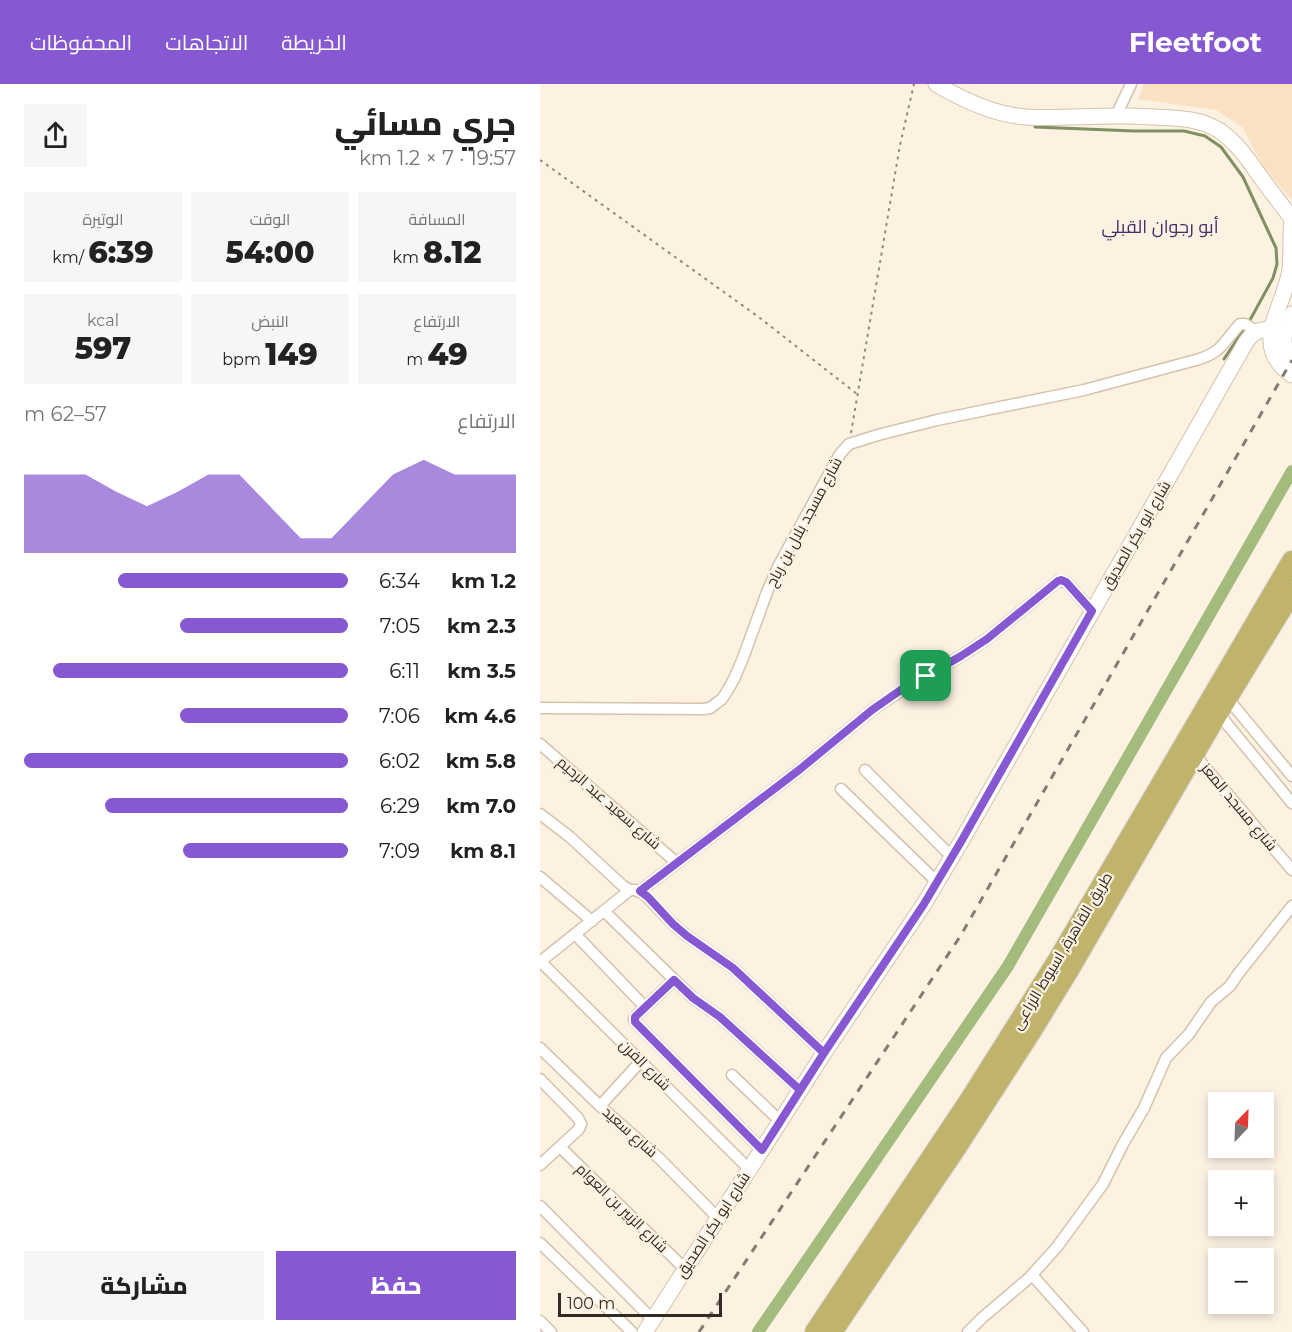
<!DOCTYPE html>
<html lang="ar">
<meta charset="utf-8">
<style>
:root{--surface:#fff;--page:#f6f6f6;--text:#222;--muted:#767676;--accent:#8658d1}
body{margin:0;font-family:Montserrat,Cairo,sans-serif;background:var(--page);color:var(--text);direction:rtl;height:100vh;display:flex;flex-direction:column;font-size:22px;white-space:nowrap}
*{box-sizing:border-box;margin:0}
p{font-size:20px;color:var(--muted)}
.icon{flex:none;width:33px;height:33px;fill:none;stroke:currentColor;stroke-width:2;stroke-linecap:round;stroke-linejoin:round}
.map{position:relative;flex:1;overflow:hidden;direction:ltr}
.side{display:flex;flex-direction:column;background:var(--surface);width:540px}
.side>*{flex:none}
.needle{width:39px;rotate:23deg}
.fabs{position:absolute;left:668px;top:1008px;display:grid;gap:12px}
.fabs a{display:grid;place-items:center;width:66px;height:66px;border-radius:0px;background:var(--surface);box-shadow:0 3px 9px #0003;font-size:30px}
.scale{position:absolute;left:18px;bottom:15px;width:164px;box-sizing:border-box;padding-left:6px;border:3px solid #322b21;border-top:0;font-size:16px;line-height:21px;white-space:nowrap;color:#322b21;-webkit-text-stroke:4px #fdf1e2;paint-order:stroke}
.pin{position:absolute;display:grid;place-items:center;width:51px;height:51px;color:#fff;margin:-26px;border-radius:12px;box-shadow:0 3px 9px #0006}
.round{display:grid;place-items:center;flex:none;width:63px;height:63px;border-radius:0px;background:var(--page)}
.head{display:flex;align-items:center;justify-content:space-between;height:102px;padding:0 24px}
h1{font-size:33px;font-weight:800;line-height:45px}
.figures{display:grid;grid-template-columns:repeat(3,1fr);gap:9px;height:102px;padding:6px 24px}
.figures div{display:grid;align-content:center;border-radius:0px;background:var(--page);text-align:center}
.figures b{font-size:30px;font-weight:800}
.figures small{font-size:16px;font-weight:400}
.figures p{font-size:16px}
.chart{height:168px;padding:12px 24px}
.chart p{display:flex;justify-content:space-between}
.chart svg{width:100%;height:108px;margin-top:6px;fill:var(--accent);opacity:.7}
.primary-button{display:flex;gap:12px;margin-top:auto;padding:12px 24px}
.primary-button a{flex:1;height:69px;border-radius:0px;background:var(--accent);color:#fff;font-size:24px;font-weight:800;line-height:69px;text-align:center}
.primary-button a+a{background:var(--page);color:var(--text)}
ul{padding:0 24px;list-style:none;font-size:20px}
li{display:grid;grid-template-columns:96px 72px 1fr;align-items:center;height:45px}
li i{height:15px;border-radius:8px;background:var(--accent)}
header{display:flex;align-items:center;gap:36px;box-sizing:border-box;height:84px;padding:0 30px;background:var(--accent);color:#fff}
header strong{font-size:28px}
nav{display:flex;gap:33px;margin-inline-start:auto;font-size:21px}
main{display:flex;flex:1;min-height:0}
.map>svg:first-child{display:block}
.built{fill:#fae1c3}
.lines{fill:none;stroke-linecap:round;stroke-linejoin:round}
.stream{stroke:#819062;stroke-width:3}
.canal{stroke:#a3bc7e;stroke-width:12}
.street-casing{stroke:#d5c2aa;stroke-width:13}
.secondary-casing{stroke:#d5c2aa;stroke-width:17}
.highway-casing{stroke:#d6d5d3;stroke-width:22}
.path{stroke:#92887c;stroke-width:2;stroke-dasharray:3 4.5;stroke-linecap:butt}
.street{stroke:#fff;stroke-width:10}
.secondary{stroke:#fff;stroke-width:15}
.highway{stroke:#c0b46d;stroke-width:20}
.rail{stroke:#857c70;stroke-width:3;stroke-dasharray:8 8;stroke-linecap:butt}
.route-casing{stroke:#fff;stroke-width:12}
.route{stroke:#8658d1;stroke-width:8}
.labels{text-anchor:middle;stroke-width:4.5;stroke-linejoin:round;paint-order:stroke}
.street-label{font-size:15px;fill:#322b21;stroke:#fdf1e2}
.quarter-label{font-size:18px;fill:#442e69;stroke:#fdf1e2}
</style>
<header>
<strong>Fleetfoot</strong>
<nav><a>الخريطة</a><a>الاتجاهات</a><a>المحفوظات</a></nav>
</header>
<main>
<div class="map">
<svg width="752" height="1248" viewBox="0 0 752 1248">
<rect width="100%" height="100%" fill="#fdf1e2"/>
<path class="built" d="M604,0H752V116L723,82L703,44L676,26L598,15Z"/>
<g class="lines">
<path class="stream" d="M495,43L594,47H644L665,52L681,63L703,93L736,164L737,180L733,194L710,236L684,275"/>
<path class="canal" d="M218,1248L468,882L752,387"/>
<defs>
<g id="street">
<path d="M576,32L591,0"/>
<path d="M688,615L752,692"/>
<path d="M0,624L164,625L170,624L182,615L186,609L194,595L203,574L227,508L239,481L300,370L309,360L338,351L397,336L544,306L656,276C682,269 684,257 700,240H705L716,247"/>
<path d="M678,629L752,719"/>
<path d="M0,660L137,779"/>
<path d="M653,669L752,786"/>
<path d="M325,686L412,773"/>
<path d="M301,705L397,798"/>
<path d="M0,730L30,753L83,802L90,806H95L104,810L133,840L147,852L193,884L284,969"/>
<path d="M0,793L52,837"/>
<path d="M100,807L259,686L332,626L365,604L421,572L447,555L518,497L526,498L552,527"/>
<path d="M64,827L153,914L180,933L260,1006"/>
<path d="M35,850L105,923"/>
<path d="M0,877L209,1085"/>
<path d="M1,877L90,806"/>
<path d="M134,896L96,932L94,935L95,938L222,1066"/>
<path d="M0,964L60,1022L120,1075L178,1134"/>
<path d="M192,991L240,1037"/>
<path d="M0,995L38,1034L41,1040L39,1045L0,1081"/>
<path d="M60,1022L101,977"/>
<path d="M20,1063L145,1185"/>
<path d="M0,1122L113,1236"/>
<path d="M0,1159L92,1248"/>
<path d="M492,1191L543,1248"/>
<path d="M0,1237L11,1248"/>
<path d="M428,1248L442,1234L489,1194L517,1163L563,1100L583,1060L604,1024L626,974L649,950L671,918L690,902L698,890L752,822"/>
</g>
<g id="secondary">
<path d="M396,0C423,16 455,31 486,33C515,35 544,32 573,32C586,31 600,33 614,33C637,34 660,34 680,47C697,59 708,75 719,91C730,106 741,120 752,135"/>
<path d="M752,135C750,152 752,169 750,186C744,224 709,262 752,291"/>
<path d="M752,230C744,249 739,258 752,276"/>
<path d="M105,1248L284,969L384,820L422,756L706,258C713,248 720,245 731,245"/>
</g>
<g id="highway">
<path d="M275,1248L431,1014L518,876L752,477"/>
<path d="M292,1248L418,1061L492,946L530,884L678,629L752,508"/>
</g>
</defs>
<use href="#street" class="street-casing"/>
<use href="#secondary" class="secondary-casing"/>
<use href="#highway" class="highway-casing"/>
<g class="path">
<path d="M0,76L220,234L317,310"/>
<path d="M311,349L360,61L374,0"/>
</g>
<use href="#street" class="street"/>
<use href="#secondary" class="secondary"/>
<use href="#highway" class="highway"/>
<path class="rail" d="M159,1248L421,851L752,276"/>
</g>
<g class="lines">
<defs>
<path id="route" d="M386,592L365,603L332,626L259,686L100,807L108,813L133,840L147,852L193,884L284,969L260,1006L180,933L153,914L134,896L95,933V938L222,1066L284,969L384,820L422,756L552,527L526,498L521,496L518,497L447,555L421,572L386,592"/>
</defs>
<use href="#route" class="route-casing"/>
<use href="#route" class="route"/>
</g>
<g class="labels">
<g class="street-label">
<text transform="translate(264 438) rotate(-62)" y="5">شارع مسجد بلال بن رباح</text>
<text transform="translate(596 451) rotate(-60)" y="5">شارع ابو بكر الصديق</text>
<text transform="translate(69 719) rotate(41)" y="5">شارع سعيد عبد الرحيم</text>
<text transform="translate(699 723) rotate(50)" y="5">شارع مسجد المعز</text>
<text transform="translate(522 867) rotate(-59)" y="5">طريق القاهرة, اسيوط الزراعى</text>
<text transform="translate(105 981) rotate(45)" y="5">شارع الفرن</text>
<text transform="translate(90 1048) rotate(42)" y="5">شارع سعيد</text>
<text transform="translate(82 1124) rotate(44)" y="5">شارع الزبير بن العوام</text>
<text transform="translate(173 1141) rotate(-57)" y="5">شارع ابو بكر الصديق</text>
</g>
<g class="quarter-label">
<text x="620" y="149">أبو رجوان القبلي</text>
</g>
</g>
</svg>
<div class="fabs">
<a><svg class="needle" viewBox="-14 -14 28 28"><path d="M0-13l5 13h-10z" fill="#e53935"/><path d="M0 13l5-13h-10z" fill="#767676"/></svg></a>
<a>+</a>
<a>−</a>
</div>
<div class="scale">100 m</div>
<div class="pin" style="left:386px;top:592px;background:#1e9e55"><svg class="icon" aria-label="arrive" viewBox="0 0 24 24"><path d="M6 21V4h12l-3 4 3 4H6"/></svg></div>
</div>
<section class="side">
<div class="head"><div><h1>جري مسائي</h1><p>19:57 · 7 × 1.2 km</p></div><a class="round"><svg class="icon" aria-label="share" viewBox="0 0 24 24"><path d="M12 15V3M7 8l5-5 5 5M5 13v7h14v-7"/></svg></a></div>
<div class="figures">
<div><p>المسافة</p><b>8.12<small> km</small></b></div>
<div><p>الوقت</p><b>54:00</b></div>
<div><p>الوتيرة</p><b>6:39<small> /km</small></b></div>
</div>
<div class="figures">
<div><p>الارتفاع</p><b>49<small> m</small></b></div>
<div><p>النبض</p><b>149<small> bpm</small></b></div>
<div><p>kcal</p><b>597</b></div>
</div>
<div class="chart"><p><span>الارتفاع</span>57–62 m</p>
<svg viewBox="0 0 160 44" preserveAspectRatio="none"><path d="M0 44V12L10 12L20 12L30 19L40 25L50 19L60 12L70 12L80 25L90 38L100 38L110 25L120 12L130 6L140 12L150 12L160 12V44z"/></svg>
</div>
<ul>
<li><b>1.2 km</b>6:34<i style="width:71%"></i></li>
<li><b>2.3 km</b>7:05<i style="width:52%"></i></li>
<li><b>3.5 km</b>6:11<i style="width:91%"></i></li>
<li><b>4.6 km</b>7:06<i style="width:52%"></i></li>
<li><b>5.8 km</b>6:02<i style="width:100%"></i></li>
<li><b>7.0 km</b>6:29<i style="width:75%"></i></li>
<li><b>8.1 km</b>7:09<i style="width:51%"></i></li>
</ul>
<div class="primary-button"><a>حفظ</a><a>مشاركة</a></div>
</section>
</main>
